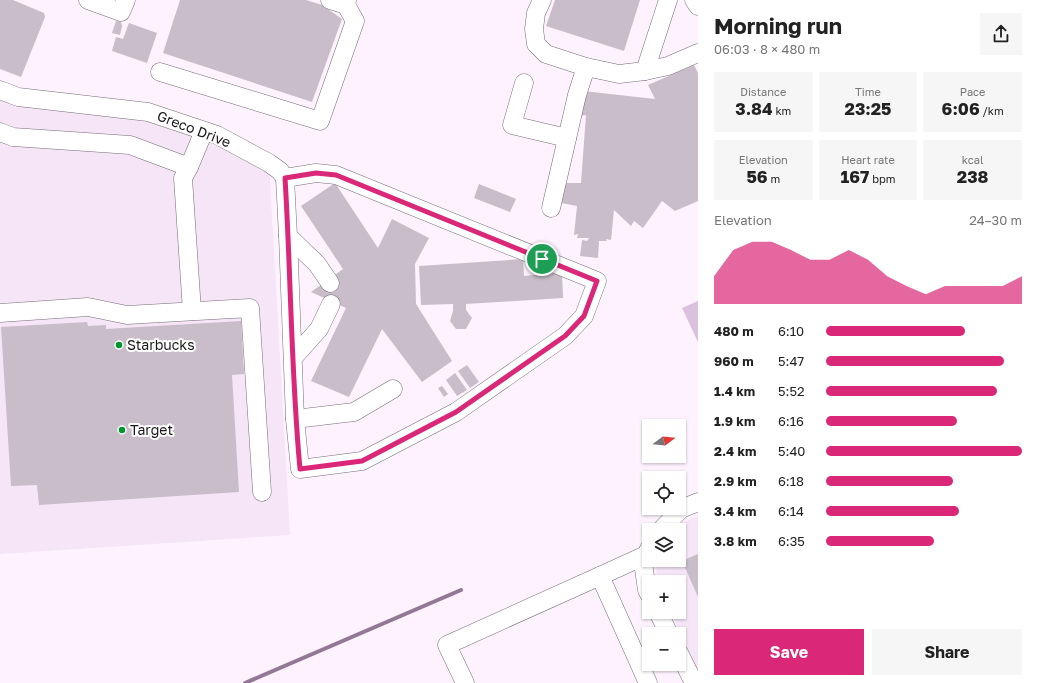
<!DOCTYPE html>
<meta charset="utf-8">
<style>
:root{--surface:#fff;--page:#f6f6f6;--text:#222;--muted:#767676;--accent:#db2777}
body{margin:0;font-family:"Golos Text",sans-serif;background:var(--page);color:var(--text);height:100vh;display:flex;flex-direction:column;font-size:15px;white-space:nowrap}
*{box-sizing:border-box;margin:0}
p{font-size:13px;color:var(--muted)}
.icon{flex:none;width:22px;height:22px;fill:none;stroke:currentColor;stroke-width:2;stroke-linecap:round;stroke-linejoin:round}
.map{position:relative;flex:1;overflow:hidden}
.details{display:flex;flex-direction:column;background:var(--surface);width:340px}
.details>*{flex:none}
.needle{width:26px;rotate:74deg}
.controls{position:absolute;left:642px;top:419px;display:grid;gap:8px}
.controls a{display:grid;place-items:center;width:44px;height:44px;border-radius:0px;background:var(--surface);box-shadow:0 1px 3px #0004;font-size:20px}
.pin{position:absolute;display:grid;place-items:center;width:34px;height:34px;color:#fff;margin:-17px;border:2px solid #fff;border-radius:50%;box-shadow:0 1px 4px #0007}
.round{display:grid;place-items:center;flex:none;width:42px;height:42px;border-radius:0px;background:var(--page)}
.head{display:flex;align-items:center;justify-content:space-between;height:68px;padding:0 16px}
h1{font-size:22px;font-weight:700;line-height:30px}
.figures{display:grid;grid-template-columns:repeat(3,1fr);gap:6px;height:68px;padding:4px 16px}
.figures div{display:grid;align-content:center;border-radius:0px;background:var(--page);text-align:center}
.figures b{font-size:17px;font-weight:700}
.figures small{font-size:11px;font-weight:400}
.figures p{font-size:11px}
.chart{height:112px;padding:8px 16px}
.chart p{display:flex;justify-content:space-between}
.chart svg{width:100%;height:72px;margin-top:4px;fill:var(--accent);opacity:.7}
.action{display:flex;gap:8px;margin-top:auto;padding:8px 16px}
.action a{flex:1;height:46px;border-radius:0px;background:var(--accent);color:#fff;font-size:16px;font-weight:700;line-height:46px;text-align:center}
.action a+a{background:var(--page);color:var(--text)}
ul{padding:0 16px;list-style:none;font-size:13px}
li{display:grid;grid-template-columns:64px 48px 1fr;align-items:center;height:30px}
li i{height:10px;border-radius:5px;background:var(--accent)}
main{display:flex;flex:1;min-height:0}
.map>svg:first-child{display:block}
.built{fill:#f5e5f7}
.green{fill:#dcc1df}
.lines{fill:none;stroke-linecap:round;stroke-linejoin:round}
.stream{stroke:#937896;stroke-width:4}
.building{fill:#c8bdc9}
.minor-casing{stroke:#766d77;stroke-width:19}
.minor{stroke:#fff;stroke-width:18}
.route-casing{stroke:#fff;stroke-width:8}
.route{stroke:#db2777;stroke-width:5}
.poi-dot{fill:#00952d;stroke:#fff;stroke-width:1.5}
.labels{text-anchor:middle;stroke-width:4;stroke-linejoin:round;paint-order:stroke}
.street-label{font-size:14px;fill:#1d191d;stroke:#fff}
.poi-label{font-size:14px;fill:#1d191d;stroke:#fff;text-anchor:start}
</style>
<main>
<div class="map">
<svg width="698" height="683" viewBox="0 0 698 683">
<rect width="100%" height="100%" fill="#fdf2fe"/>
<g class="built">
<path d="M0,90L148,112L269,163L290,535L0,554Z"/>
<path d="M698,516V669L694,665L671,612H679V582H658L656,571L657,560H679V530H673L679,524Z"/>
</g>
<path class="green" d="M698,301V342L682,308Z"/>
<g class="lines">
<path class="stream" d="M245,683L461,590"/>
</g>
<g class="building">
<path d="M0,0H13L44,13L45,17L21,77L0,69Z"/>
<path d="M180,0H306L322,5L342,19L312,102L163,53Z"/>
<path d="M555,0H640L624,51L546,26Z"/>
<path d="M116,21L121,22L122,26L120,35L112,33Z"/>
<path d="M129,23L157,33L147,63L112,51L116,37L123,39Z"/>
<path d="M694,65L698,73V201L675,211L662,201L643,228L634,221L631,226L614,210L611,240L606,239L607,241H599L598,258L580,256L582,240L587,241L589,238H577L578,234L574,235L577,206L561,203L565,183H581L586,115L581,116L583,91L655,99L648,85Z"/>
<path d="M335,183L378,248L392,219L429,238L415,264L416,304L452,361L422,382L382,329L349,397L311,381L346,308L311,292L343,269L301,206Z"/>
<path d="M479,184L516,199L510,212L474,198Z"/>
<path d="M523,259L524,276L562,272L563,298L466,304V310L472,318L466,329H456L450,321L453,311V304L421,305L419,266Z"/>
<path d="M241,321L244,374L232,375L239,492L39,505L37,485L11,486L1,327L87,322L88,326L106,325V329Z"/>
<path d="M467,365L479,382L470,388L458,371Z"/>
<path d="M455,373L467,390L457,396L446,380Z"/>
<path d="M442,386L448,394L444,397L438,388Z"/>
<path d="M698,554V597L682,561Z"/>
</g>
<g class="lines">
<defs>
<g id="minor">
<path d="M88,0L121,12L126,0"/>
<path d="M330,0L346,5L347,0"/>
<path d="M542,0L536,13L534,29L536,44L546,54L586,67L619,74L645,71"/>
<path d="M668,0L645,71L668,66L698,53"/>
<path d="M694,0L698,6"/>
<path d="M160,72L320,121L355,21L346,5"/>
<path d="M524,83L512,125L567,138"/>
<path d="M0,90L18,97L148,112L217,135L269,163L280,171L285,178L316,173L336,175L597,281L584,316L565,336L456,412L362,461L300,469L295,419"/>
<path d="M0,132L13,137L130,145L189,167L204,131"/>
<path d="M189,167L183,178L192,311"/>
<path d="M285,178L288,236L295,419L354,412L393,389"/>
<path d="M551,208L577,95L586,67"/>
<path d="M288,236L317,264L330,283"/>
<path d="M0,313L88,307L127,315L250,308L262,492"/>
<path d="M293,358L319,329L331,304"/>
<path d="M661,530L681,509L698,502"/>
<path d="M649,549L643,562L647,590L649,594"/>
<path d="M600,576L646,555"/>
<path d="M658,612L669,634"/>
<path d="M679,653L694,683"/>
<path d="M465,683L447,645L600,576L648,683"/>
</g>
</defs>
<use href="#minor" class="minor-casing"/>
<use href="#minor" class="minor"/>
</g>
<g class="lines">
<defs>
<path id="route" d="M316,173L336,175L597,281L584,316L565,336L456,412L362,461L300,469C291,373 291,275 285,178Z"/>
</defs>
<use href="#route" class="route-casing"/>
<use href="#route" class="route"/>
</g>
<g class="poi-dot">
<circle cx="119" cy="345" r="4"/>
<circle cx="122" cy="430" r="4"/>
</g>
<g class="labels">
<g class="street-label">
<text transform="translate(194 129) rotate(21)" y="5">Greco Drive</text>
</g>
<g class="poi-label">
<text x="127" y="350">Starbucks</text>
<text x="130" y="435">Target</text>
</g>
</g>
</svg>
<div class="controls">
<a><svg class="needle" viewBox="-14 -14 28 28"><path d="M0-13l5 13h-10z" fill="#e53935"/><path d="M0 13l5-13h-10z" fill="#767676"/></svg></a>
<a><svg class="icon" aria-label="locate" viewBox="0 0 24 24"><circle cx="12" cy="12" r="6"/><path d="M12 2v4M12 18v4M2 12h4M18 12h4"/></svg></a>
<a><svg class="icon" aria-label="layers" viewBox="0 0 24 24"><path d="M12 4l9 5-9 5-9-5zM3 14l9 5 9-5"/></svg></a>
<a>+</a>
<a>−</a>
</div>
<div class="pin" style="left:542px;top:259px;background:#1e9e55"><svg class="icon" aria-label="arrive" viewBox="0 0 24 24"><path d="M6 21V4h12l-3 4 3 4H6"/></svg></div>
</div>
<section class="details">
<div class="head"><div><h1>Morning run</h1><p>06:03 · 8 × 480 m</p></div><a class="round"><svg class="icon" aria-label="share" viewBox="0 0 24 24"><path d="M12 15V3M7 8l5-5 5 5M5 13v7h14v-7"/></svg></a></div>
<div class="figures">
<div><p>Distance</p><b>3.84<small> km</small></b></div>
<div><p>Time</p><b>23:25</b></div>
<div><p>Pace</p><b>6:06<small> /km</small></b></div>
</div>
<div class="figures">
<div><p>Elevation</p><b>56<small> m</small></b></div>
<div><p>Heart rate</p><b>167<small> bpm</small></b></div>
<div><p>kcal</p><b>238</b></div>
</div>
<div class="chart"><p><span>Elevation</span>24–30 m</p>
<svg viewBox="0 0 160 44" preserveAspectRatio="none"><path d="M0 44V27L10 11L20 6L30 6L40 11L50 17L60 17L70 11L80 17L90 27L100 33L110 38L120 33L130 33L140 33L150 33L160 27V44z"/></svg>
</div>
<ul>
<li><b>480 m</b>6:10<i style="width:71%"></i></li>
<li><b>960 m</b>5:47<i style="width:91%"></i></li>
<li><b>1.4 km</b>5:52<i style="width:87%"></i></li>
<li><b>1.9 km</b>6:16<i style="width:67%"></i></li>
<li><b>2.4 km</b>5:40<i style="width:100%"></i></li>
<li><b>2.9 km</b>6:18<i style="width:65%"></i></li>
<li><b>3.4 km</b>6:14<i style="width:68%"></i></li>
<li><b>3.8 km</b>6:35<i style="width:55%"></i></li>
</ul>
<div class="action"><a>Save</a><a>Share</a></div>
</section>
</main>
